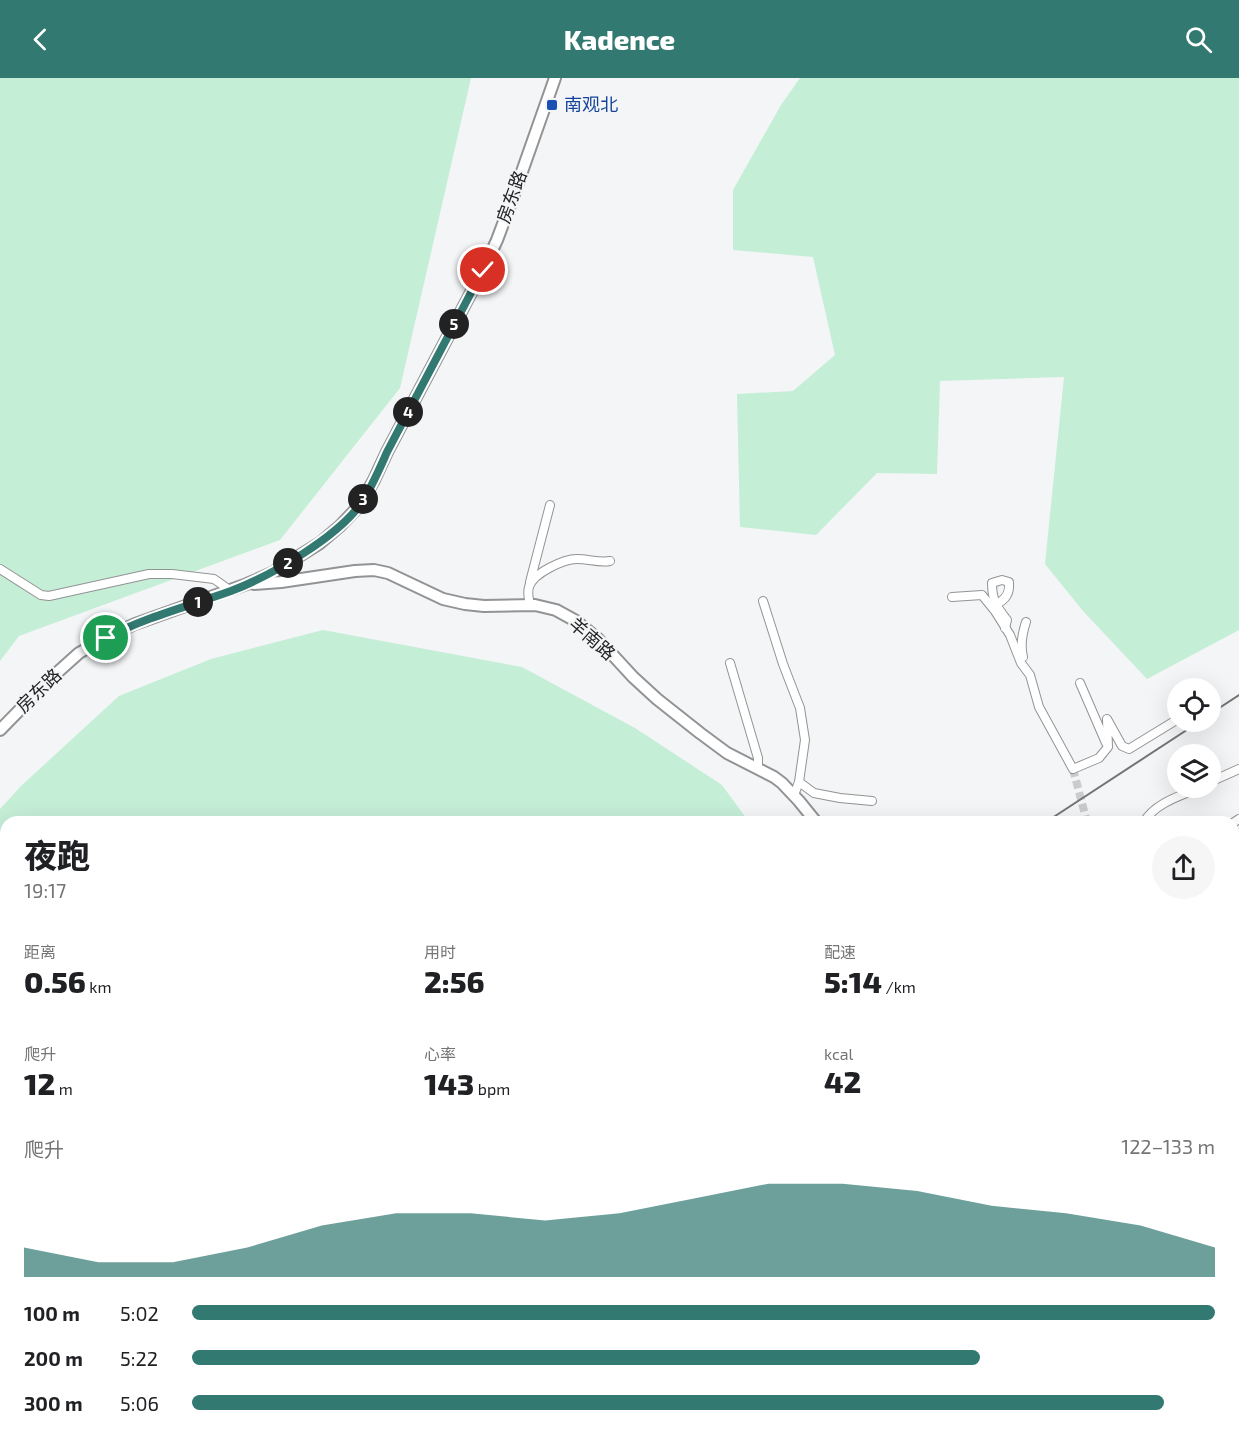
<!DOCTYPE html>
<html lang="zh">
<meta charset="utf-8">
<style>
:root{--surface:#fff;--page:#f6f6f6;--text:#202124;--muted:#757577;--accent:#327972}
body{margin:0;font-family:"Exo 2","Noto Sans SC",sans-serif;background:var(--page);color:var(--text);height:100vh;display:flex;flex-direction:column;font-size:22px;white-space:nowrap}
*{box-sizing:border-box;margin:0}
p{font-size:20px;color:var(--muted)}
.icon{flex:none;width:33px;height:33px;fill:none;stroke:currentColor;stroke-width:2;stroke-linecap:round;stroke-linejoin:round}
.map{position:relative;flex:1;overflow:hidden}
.sheet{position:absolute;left:0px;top:738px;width:1239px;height:622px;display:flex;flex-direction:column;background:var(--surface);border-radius:18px 18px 0 0;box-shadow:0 6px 24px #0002}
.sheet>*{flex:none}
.controls{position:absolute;left:1167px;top:600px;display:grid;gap:12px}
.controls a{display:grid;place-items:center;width:54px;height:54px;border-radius:50%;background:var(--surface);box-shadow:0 6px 24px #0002;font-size:30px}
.pin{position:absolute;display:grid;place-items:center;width:51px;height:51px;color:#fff;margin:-26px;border:3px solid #fff;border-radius:50%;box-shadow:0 2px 6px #0007}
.km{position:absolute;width:30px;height:30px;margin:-15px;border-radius:50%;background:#222;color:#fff;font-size:16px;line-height:30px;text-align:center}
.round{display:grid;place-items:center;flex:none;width:63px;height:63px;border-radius:32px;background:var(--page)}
.overview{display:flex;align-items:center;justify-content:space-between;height:102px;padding:0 24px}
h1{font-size:33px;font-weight:800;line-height:45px}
.stats{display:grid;grid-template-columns:repeat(3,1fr);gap:9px;height:102px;padding:6px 24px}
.stats div{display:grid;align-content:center}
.stats b{font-size:30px;font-weight:800}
.stats small{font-size:16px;font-weight:400}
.stats p{font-size:16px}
.chart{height:168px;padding:12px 24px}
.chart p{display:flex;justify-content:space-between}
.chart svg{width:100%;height:108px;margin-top:6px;fill:var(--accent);opacity:.7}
ul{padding:0 24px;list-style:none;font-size:20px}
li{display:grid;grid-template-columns:96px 72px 1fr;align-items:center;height:45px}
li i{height:15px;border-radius:8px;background:var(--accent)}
header{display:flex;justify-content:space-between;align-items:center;height:78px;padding:0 24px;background:var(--accent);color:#fff;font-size:27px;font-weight:800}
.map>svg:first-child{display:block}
.green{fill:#c5eed7}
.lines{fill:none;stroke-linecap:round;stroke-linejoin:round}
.stream{stroke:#6ebed1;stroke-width:2}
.street-tunnel{stroke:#c9cbcc;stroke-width:8;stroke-dasharray:8 4;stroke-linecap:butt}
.street-casing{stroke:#929395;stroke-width:10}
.secondary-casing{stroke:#929395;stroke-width:14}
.street{stroke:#fff;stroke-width:8}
.secondary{stroke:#fff;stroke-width:10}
.rail{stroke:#737474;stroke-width:2}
.route-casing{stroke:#fff;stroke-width:12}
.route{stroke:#327972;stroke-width:8}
.transit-dot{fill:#1a4fb4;stroke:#f3f5f6;stroke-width:2}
.labels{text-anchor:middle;stroke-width:4.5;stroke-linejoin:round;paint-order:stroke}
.transit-label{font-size:18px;fill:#164399;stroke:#f3f5f6;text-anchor:start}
.street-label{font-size:18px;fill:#222323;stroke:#f3f5f6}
</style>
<header><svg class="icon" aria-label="back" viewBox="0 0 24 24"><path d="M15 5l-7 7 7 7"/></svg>Kadence<svg class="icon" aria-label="search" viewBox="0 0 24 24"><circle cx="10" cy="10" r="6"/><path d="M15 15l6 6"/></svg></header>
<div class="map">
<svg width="1239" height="1360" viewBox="0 0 1239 1360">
<rect width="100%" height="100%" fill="#f3f5f6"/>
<g class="green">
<path d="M0,0H471L400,310L280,462L19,558L0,583Z"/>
<path d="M800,0H1239V552L1147,601L1083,533L1045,486L1064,299L940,303L937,396L877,395L816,457L740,449L737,316L793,313L835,277L813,179L733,172V112L781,27Z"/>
<path d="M323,552L522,589L635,650L722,707L749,744H6V1204L0,1209V731L21,708L119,618L211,581Z"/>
<path d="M1233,1215L1239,1219V1360H773L774,1354H1233Z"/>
<path d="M0,1331L6,1339V1354L18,1355L22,1360H0Z"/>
</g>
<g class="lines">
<path class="stream" d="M1233,1182L1239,1186"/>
<path class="street-tunnel" d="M1073,691L1087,744"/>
<defs>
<g id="street">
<path d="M0,491L41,517L49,518L149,496H172L214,501L231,513"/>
<path d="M530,504L550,427"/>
<path d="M952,519L982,517L995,533L1010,557L1021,585L1030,597L1039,629L1073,691L1099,680L1108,669L1107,641L1122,668L1129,671L1178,641"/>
<path d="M763,523L783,586L800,630L805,662L799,704L794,717"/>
<path d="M996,526C1006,522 1010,515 1009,504L1002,502L992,505C992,523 997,529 1007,542L1005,550"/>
<path d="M530,527C529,521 527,515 529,509C533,495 564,481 577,481C589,481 599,485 610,483"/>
<path d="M1023,579C1020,567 1022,556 1026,544"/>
<path d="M730,585L758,680V691"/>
<path d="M1080,605L1106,665"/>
<path d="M799,704L814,715L840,720L872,723"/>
<path d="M1210,704L1239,691"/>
<path d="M890,743L891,744"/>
<path d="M1144,744C1155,725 1180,718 1199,710"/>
<path d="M1233,745L1239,741"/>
<path d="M1233,800L1239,794"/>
<path d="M1233,925L1239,953"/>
<path d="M495,1354L499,1360"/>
<path d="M751,1360L752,1354"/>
</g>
<g id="secondary">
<path d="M254,506L281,504L355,493L374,492L388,495L443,521L465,526L484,528L535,527L556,532L576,543L598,561L633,599L657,621L700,655L727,675L774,699L782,705L799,723L816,744"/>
<path d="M0,652L50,601L79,575L109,558L135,546L247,506L272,495L320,465L340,448L360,427L374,402L387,374L483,192L497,162L512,122L555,0"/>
<path d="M1233,1099L1239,1102"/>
</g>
</defs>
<use href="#street" class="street-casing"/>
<use href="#secondary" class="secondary-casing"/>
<use href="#street" class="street"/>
<use href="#secondary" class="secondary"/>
<g class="rail">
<path d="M1210,636L1239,617"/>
<path d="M1046,744L1199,644"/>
<path d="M298,1354L299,1360"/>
<path d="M185,1360L189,1354"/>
</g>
</g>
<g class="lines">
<defs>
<path id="route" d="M106,560C146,539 189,528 231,513C257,503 281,490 304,475C324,462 345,447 360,427C371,411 379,392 387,374L483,192"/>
</defs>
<use href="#route" class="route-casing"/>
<use href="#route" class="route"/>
</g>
<rect class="transit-dot" x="546" y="21" width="12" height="12" rx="3"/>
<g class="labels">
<g class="transit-label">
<text x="564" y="33">南观北</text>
</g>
<g class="street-label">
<text transform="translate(512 119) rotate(-70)" y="6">房东路</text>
<text transform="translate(592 561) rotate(41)" y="6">羊南路</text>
<text transform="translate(39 613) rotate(-44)" y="6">房东路</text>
</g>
</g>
</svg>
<div class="controls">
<a><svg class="icon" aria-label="locate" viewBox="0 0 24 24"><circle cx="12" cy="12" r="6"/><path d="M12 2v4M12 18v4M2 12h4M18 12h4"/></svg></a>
<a><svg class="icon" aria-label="layers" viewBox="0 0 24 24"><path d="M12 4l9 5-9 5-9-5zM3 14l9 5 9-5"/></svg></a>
</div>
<div class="pin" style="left:106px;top:560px;background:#1e9e55"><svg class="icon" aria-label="arrive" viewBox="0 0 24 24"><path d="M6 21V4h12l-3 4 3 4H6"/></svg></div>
<div class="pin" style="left:483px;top:192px;background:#d93025"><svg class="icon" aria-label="check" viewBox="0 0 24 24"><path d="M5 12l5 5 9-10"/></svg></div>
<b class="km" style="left:198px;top:524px">1</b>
<b class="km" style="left:288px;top:485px">2</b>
<b class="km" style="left:363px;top:421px">3</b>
<b class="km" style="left:408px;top:334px">4</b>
<b class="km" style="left:454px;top:246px">5</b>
<section class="sheet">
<div class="overview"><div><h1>夜跑</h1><p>19:17</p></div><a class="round"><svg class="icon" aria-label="share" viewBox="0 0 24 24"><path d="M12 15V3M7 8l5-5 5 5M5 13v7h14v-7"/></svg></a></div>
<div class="stats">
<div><p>距离</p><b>0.56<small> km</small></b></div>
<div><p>用时</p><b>2:56</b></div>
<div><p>配速</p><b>5:14<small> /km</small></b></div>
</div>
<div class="stats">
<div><p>爬升</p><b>12<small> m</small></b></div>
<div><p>心率</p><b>143<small> bpm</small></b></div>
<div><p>kcal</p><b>42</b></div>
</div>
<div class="chart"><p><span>爬升</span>122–133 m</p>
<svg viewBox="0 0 160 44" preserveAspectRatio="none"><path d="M0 44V32L10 38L20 38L30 32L40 23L50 18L60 18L70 21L80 18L90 12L100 6L110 6L120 9L130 15L140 18L150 23L160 32V44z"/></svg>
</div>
<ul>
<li><b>100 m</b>5:02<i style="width:100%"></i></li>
<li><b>200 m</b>5:22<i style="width:77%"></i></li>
<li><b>300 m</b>5:06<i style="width:95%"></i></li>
</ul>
</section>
</div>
